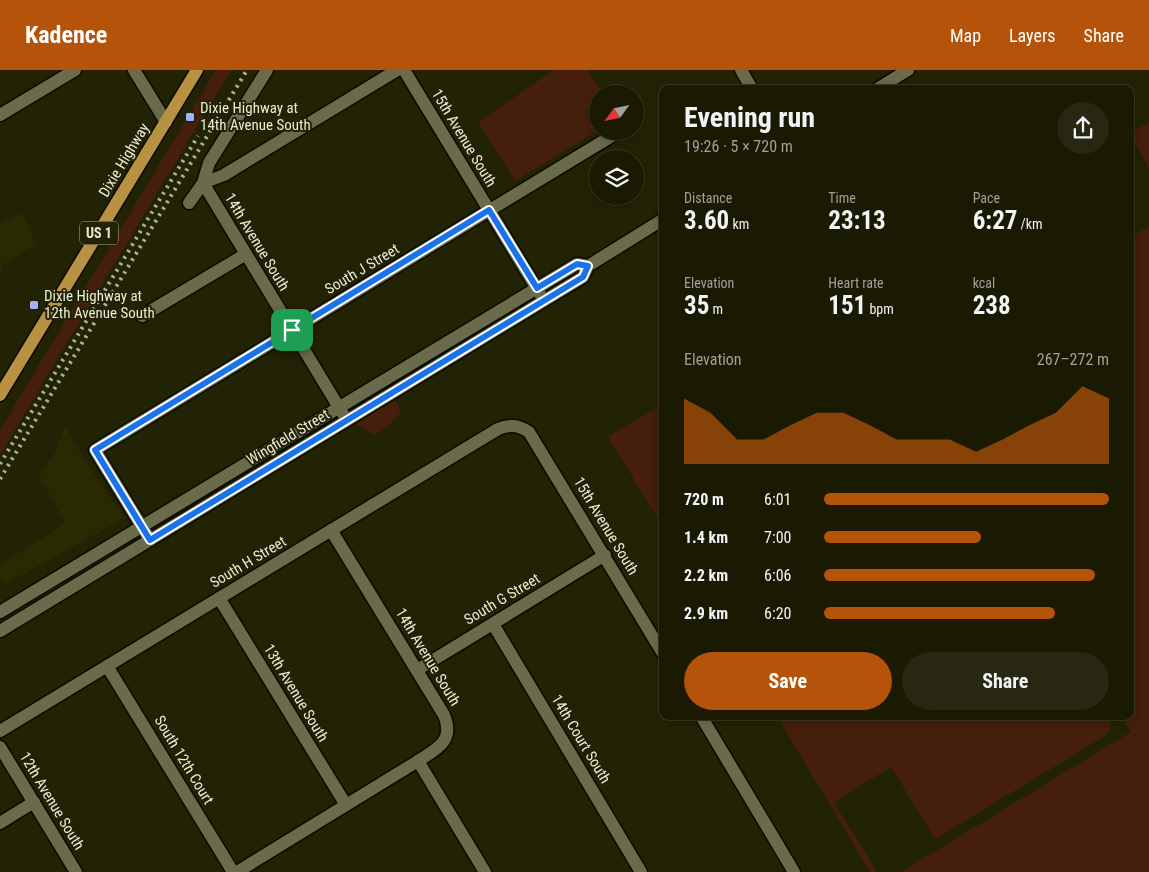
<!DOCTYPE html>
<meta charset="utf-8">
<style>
:root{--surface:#1a1a03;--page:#272712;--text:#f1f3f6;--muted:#9fa19a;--line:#383825;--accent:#b45309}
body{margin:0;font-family:"Roboto Condensed",sans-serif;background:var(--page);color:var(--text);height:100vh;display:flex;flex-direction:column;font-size:19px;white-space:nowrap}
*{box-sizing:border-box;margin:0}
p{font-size:16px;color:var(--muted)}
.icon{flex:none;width:28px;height:28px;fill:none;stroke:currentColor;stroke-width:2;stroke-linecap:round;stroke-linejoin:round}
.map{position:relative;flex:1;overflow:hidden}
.details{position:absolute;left:659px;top:15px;width:475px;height:635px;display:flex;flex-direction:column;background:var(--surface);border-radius:10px;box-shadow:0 2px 8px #0003,0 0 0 1px var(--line)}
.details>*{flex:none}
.needle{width:32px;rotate:237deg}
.tools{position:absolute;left:589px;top:15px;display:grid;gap:10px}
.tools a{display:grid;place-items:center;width:55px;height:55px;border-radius:50%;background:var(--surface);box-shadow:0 2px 8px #0003,0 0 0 1px var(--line);font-size:25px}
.pin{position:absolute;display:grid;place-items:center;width:42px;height:42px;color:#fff;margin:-21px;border-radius:10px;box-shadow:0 2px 8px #0006}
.round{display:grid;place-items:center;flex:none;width:52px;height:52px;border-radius:26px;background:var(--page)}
.head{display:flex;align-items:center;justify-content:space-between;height:85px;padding:0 25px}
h1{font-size:28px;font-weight:700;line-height:38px}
.figures{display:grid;grid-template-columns:repeat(3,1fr);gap:8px;height:85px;padding:5px 25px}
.figures div{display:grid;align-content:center}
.figures b{font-size:25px;font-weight:700}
.figures small{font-size:14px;font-weight:400}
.figures p{font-size:14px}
.chart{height:140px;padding:10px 25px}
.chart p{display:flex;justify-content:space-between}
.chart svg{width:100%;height:90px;margin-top:5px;fill:var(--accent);opacity:.7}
.primary-button{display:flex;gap:10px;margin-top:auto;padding:10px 25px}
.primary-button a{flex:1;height:58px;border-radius:30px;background:var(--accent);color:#fff;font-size:20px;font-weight:700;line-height:58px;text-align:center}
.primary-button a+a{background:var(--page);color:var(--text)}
ul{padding:0 25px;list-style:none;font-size:16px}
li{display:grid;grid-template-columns:80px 60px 1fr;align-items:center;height:38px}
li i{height:12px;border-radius:6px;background:var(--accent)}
header{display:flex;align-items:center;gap:30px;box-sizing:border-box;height:70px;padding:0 25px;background:var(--accent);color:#fff}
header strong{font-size:24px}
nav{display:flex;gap:28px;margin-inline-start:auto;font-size:18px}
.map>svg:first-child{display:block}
.built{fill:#2a2a02}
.green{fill:#451e0c}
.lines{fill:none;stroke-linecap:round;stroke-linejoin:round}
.minor-casing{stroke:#0c0b00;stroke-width:15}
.tertiary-casing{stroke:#0c0b00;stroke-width:15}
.primary-casing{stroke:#0c0b00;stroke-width:15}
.minor{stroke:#6a6b4b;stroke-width:12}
.tertiary{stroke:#6a6b4b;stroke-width:12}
.primary{stroke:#b89142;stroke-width:12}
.rail{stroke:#aeae99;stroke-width:4;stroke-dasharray:2.5 5;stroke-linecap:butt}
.route-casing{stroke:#fff;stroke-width:10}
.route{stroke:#1a73e8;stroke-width:6}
.poi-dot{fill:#a1b3fd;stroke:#222204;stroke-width:2}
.labels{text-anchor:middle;stroke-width:4;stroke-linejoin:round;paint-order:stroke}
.shield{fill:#222204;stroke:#adae98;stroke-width:1}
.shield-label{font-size:14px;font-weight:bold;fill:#e9ead8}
.poi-label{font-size:15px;fill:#e9ead8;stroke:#222204;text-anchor:start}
.street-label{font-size:15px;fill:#e9ead8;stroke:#222204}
</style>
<header>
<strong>Kadence</strong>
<nav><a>Map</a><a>Layers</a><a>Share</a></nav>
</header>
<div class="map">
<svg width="1149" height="802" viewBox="0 0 1149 802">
<rect width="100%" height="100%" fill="#222204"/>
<g class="built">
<path d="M22,143L36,174L1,196L2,203L0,204V154Z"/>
<path d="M65,356L95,406L125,448L6,514L0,506V495L65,453L39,407L57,379Z"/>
</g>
<g class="green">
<path d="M216,0H231L0,385V360Z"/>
<path d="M554,0H587L604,24H598L597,61L515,111L478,52Z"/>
<path d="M1149,52V97L1130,65V63Z"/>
<path d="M1149,156V802H901L1131,662L1121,646H1130V168Z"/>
<path d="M395,330L401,341L396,349L375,365L355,354Z"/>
<path d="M662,335V456L608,366Z"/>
<path d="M777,646H1109C1112,657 1111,660 1102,668L935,769L891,697L834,732L877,802H870Z"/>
</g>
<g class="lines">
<defs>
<g id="minor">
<path d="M134,0L166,52"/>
<path d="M404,0L540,224"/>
<path d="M741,0L752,19"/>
<path d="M877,19L908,0"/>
<path d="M0,45L75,0"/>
<path d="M189,133L203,113L209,93L267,0"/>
<path d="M142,246L246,184"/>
<path d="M343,344L203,113L224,105L397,0"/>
<path d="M150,470L95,380L620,61"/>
<path d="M219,528L346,735"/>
<path d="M0,542L577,194L588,196"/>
<path d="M493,554L641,802"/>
<path d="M0,561L583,207L588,196L662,150"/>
<path d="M107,596L233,802"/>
<path d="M417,600L605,485"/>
<path d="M701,646L794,802"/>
<path d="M0,661L498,359C510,354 518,355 529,362L662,582"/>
<path d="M418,691L485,802"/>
<path d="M0,753L34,732"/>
<path d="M237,802L418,691C437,679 455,671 444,645L331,460"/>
</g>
<path id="tertiary" d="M0,677L76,802"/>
<path id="primary" d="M0,325L197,0"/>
</defs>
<use href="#minor" class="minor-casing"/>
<use href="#tertiary" class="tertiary-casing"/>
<use href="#primary" class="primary-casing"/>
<use href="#minor" class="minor"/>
<use href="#tertiary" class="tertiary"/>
<use href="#primary" class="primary"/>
<g class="rail">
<path d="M0,394L198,66"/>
<path d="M0,409L247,0"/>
</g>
</g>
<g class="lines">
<defs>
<path id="route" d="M489,140L537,218L577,194L588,196L583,207L150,470L95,380Z"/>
</defs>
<use href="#route" class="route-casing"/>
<use href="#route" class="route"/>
</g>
<g class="poi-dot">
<rect x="185" y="42" width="10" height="10" rx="2.5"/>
<rect x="29" y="230" width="10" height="10" rx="2.5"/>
</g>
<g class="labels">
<rect class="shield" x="80" y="151.5" width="38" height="23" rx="4"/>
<g class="shield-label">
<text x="99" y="168">US 1</text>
</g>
<g class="poi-label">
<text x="200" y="43">Dixie Highway at<tspan x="200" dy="17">14th Avenue South</tspan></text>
<text x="44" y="231">Dixie Highway at<tspan x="44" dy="17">12th Avenue South</tspan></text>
</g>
<g class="street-label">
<text transform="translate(464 68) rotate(59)" y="5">15th Avenue South</text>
<text transform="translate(124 90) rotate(-59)" y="5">Dixie Highway</text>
<text transform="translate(257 172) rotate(59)" y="5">14th Avenue South</text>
<text transform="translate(362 199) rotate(-31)" y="5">South J Street</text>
<text transform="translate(288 367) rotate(-31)" y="5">Wingfield Street</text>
<text transform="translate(606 456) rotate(59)" y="5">15th Avenue South</text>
<text transform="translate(248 492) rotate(-31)" y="5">South H Street</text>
<text transform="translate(502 529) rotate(-31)" y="5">South G Street</text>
<text transform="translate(428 587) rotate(59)" y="5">14th Avenue South</text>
<text transform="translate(296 623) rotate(59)" y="5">13th Avenue South</text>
<text transform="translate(581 669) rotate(59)" y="5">14th Court South</text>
<text transform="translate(184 690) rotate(59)" y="5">South 12th Court</text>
<text transform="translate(52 731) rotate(59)" y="5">12th Avenue South</text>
</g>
</g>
</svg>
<div class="tools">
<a><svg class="needle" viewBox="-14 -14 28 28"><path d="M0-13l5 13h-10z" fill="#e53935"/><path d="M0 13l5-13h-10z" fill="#9fa19a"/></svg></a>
<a><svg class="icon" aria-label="layers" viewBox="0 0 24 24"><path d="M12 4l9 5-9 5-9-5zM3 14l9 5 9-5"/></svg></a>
</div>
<div class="pin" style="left:292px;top:260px;background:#1e9e55"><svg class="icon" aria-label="arrive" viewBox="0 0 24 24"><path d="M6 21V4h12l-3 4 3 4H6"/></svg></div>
<section class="details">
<div class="head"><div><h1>Evening run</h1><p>19:26 · 5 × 720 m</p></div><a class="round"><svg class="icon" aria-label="share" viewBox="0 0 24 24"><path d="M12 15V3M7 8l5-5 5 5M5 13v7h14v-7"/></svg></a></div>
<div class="figures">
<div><p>Distance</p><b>3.60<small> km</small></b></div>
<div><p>Time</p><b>23:13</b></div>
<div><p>Pace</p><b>6:27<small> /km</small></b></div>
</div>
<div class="figures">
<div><p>Elevation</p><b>35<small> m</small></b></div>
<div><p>Heart rate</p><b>151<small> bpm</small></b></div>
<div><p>kcal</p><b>238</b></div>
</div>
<div class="chart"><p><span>Elevation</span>267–272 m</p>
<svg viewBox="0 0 160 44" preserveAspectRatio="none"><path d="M0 44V12L10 19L20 32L30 32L40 25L50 19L60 19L70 25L80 32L90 32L100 32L110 38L120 32L130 25L140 19L150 6L160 12V44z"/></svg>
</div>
<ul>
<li><b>720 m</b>6:01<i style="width:100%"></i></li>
<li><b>1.4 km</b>7:00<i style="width:55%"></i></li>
<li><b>2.2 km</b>6:06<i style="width:95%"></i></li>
<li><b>2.9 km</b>6:20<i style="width:81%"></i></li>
</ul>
<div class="primary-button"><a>Save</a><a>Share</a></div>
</section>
</div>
